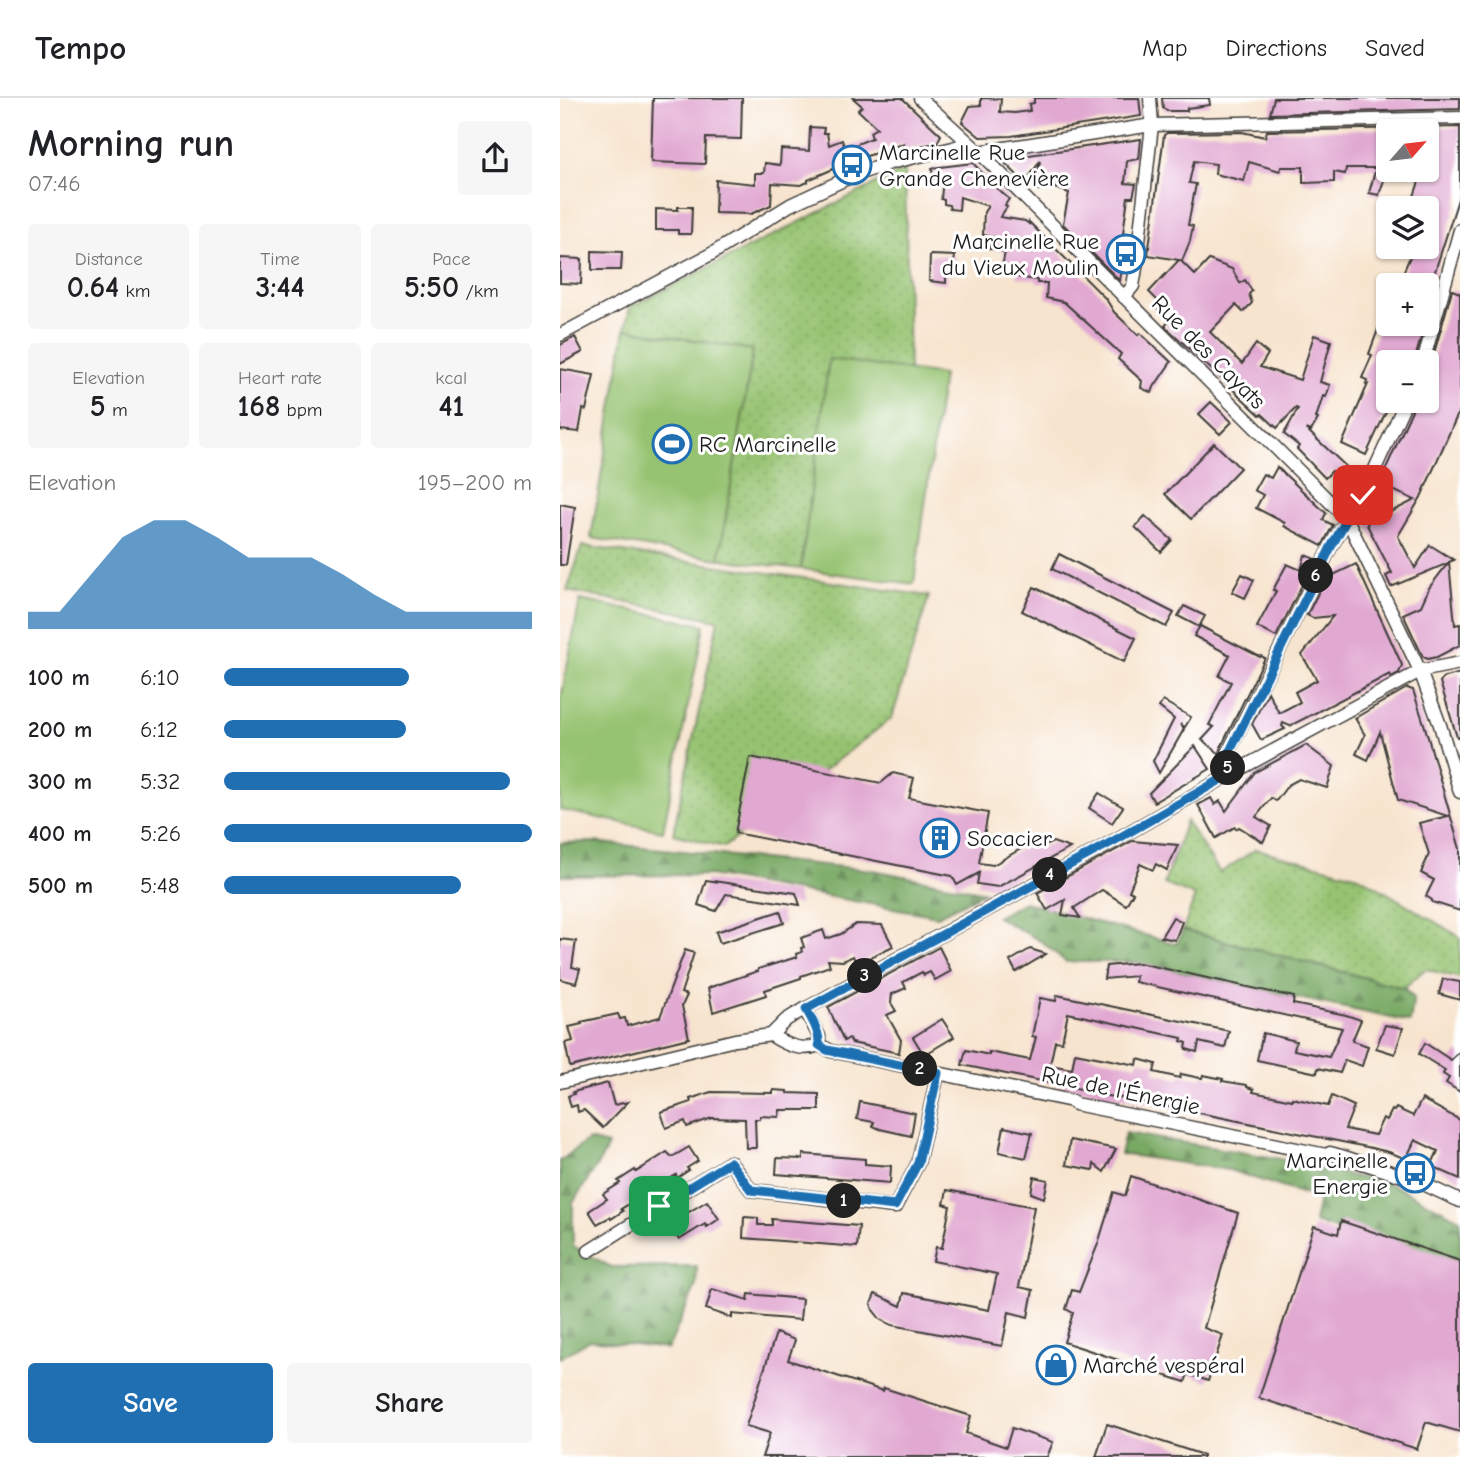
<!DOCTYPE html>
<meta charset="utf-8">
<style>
:root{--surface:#fff;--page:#f6f6f6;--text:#202124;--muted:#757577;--line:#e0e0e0;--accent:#1f6fb2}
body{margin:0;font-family:"Comic Neue",sans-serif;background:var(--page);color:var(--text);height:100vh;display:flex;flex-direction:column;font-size:26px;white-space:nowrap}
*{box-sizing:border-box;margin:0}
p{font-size:23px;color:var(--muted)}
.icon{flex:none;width:38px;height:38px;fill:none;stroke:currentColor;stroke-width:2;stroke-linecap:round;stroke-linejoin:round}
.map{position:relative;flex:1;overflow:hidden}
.side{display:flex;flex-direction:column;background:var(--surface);width:560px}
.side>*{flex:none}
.needle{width:46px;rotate:62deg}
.tools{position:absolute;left:816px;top:21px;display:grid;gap:14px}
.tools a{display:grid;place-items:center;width:63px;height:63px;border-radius:7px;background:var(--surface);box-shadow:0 2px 5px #0004;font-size:35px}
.pin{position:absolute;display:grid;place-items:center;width:60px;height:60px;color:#fff;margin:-30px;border-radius:14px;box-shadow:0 4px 10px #0006}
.km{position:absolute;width:35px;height:35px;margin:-18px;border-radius:50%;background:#222;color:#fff;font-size:19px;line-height:35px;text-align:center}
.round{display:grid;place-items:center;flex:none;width:74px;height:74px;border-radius:7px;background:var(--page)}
.summary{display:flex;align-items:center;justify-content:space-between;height:119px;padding:0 28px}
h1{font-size:38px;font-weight:700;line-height:52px}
.metrics{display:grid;grid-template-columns:repeat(3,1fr);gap:10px;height:119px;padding:7px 28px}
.metrics div{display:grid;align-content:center;border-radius:7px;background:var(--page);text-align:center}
.metrics b{font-size:30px;font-weight:700}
.metrics small{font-size:19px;font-weight:400}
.metrics p{font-size:19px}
.chart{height:196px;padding:14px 28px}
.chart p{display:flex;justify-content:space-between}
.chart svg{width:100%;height:126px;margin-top:7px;fill:var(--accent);opacity:.7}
.button{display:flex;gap:14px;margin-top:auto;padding:14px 28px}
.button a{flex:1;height:80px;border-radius:7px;background:var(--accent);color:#fff;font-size:28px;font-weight:700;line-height:80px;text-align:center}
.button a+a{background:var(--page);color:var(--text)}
ul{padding:0 28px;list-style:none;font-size:23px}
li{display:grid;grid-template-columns:112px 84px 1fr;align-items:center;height:52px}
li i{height:18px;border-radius:9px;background:var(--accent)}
header{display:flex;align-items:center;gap:42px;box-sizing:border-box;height:98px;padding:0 35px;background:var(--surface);border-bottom:2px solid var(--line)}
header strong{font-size:33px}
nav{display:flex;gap:38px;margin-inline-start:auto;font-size:24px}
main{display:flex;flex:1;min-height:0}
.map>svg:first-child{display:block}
.grass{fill:url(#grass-dots);stroke:#597046;stroke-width:2}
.forest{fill:url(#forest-firs);stroke:#4a6240;stroke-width:2}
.pitch{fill:#96c371;stroke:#597046;stroke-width:2}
.building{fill:#e1a8d1}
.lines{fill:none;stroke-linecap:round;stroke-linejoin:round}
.minor-casing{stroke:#3d3a37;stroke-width:15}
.minor{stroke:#fff;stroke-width:12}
.route-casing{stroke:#fff;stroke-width:14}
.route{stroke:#1f6fb2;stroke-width:9}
.labels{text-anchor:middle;stroke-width:6;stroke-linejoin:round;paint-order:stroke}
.poi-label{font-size:23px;fill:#1c1c1c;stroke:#fff;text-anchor:start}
.street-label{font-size:23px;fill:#1c1c1c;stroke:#fff}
</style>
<header>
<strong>Tempo</strong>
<nav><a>Map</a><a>Directions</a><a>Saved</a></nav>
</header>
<main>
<section class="side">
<div class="summary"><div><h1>Morning run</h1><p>07:46</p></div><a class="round"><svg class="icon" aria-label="share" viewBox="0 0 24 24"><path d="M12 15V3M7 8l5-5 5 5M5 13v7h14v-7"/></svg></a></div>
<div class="metrics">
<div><p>Distance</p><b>0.64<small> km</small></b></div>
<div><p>Time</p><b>3:44</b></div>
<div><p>Pace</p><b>5:50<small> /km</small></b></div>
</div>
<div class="metrics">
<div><p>Elevation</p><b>5<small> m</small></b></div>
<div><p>Heart rate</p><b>168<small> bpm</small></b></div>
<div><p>kcal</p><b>41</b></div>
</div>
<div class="chart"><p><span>Elevation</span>195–200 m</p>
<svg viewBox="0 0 160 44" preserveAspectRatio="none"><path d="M0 44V38L10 38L20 25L30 12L40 6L50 6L60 12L70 19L80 19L90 19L100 25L110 32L120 38L130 38L140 38L150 38L160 38V44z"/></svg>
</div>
<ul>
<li><b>100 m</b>6:10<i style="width:60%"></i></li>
<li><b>200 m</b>6:12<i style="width:59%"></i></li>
<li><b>300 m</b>5:32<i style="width:93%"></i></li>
<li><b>400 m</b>5:26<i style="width:100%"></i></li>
<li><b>500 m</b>5:48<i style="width:77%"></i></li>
</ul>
<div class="button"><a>Save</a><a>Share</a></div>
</section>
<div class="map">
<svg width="900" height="1359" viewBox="0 0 900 1359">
<defs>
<pattern id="grass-dots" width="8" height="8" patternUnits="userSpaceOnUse" patternTransform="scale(1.75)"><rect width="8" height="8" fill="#96c371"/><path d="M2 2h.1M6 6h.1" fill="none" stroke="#81a761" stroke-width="1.8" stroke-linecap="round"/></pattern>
<pattern id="forest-firs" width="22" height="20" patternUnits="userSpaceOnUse" patternTransform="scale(1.75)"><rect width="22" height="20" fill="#78a963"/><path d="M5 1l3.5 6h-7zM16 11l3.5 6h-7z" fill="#628951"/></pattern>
</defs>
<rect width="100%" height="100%" fill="#fff"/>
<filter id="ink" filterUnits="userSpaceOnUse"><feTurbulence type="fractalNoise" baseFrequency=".0143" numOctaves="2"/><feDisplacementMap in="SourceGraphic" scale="14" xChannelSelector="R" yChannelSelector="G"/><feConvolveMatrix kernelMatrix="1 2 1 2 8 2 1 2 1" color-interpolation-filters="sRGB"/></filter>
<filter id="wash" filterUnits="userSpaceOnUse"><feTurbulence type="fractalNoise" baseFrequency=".00686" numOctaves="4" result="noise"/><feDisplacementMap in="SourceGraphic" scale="28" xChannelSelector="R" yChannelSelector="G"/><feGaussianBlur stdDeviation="1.57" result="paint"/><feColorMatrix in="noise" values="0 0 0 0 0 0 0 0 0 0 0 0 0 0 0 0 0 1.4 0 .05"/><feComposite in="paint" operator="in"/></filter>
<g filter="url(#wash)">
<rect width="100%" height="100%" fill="#f7e4ce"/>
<g class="grass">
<path d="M345,71L349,273L269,262L241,471L159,461L193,252L65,231L70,209Z"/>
<path d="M22,448L369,498L332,620L164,749L113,736L158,522L7,493Z"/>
<path d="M626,723L660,775L696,751L799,778L900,839V880L865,871L844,890L623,832L635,798L604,786Z"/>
</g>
<g class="forest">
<path d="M32,744L313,772L425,794L377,818L149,777L0,778V745Z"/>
<path d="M464,804L617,846L623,832L844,890L854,900L850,924L572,864H506L482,844L437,819Z"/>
<path d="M565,1035L716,1060L833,1087L900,1121V1173L754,1124L759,1101L669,1072L560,1056Z"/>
<path d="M28,1042L48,1047L43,1058L13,1105V1148L51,1169L137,1168L136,1187L108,1251L30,1242L0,1260V1063Z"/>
</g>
<g class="pitch">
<path d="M65,231L193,252L159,461L31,440Z"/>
<path d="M269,261L383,277L354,486L241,471Z"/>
<path d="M20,502L144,527L103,733L0,712V605Z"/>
</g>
<g id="blocks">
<g class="building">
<path d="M93,0H182L181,41L146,40L145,66L91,64Z"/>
<path d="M293,0H342L381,37L377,45L342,51L344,45L304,59L303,58L248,82V84L241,87L212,85L211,107L191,116L155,115L156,82L195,86V75H204L205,65L220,67L221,51L249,53L250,29L264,30L263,35H267L269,47L282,42L285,51L312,40L310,34L317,30L298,12L302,8Z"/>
<path d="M421,0L441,1L440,14L455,15L470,13L469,6L474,5V0H579L581,18L451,38L420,39L402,24L410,8L421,7Z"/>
<path d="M602,0H649L650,7L627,10V13H607L603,10Z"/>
<path d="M714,0H900V11L710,16Z"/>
<path d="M900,29V95L871,186L876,187L866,220V187H838L854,149H866V110H850L863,72H866V33H828V70L819,97L809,95L816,70H786L785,76L774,74V84L743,85V69H721L720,73L689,64L684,83L655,76L656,66L634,63L629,85L636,86L628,127L633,128L630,143L622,163L620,162L635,177L649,162L672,171L680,185L685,182L692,193L689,196L692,205L683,214L676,207L650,234L682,266L696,246L708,256L700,269L740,282L754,237L771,243L760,284L770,287L766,299L763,298L756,320L758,321L751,333L746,331L793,375L784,384L772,373L765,380L737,351L739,348L724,336L738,311L736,310L717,330L702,316L700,317L605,228L610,222L598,211L602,207L589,194L619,162L588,157L604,37L607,35L682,34L705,39L707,33Z"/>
<path d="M581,41L579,61L567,63L565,85L576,86L573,99H568L563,135L567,137L560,183L503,126L509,95L495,90L478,92L476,84L480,63L465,85L441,61Z"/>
<path d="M413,65L435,89L449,101L445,107L447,109L440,119L465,123L469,126V124L546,201L554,214L578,237L580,235L611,264L594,289L592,295L581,290L582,283L558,261L561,256L504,204L486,200L487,185H477V182L457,179L458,174L442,169L445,154L428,150L433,139L423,137L424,114L428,108L400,99L399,112L390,111L389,107L384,106V102L381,101L383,80L373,81L372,70Z"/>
<path d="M118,109H132L131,136H118V132H96V111L118,112Z"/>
<path d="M32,153L62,154L61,172H32Z"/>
<path d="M370,157L395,158L392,177L386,176V185L369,183Z"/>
<path d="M0,160L22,161L21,186L0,185Z"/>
<path d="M892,192L900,195V311L861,399L838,438L855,470L870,447L894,462L889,464L895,527L900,526V547L877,559L868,561L863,559L843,516L861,508L869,490L888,465L831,489L826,478L832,475L807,427L812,409L831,414L855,402L819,386L856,303H866V272L871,266Z"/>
<path d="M826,210H828V226H865L854,264H828V303H831L806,357L782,346L808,286H806L807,282L802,280L812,257L809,256Z"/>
<path d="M15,239L23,254L0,266V247Z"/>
<path d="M0,271L34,277L26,312L23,311L19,334L0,332Z"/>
<path d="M651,304L672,324L660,336L639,316Z"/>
<path d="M654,345L680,370L631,421L605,396Z"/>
<path d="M717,369L766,415L763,422L773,427L762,448L724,428L725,425L696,410L703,397L694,392L703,376L711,380Z"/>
<path d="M0,406L15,409L6,467H0Z"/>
<path d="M585,418L612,442L601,454L575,429Z"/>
<path d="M499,456L614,515L606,529L492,471Z"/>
<path d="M745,457L755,461L716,539L697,529L716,493L713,492L727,466L741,472Z"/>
<path d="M796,466L842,567L839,575L831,579L830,576L730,628L723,625L722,628L725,631L701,642L692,626L708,594L719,615L740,604L735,594L757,582L742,557L773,518L753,520L747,517L765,481Z"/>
<path d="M682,476L694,482L685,500L672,494Z"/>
<path d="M474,489L576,540L564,564L462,513Z"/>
<path d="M624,508L645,518L639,529L618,518Z"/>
<path d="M640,528L700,559L701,558L705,560L661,649L660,656L642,642L654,629L649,627L671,584L659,578L670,557L634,538Z"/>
<path d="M900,575V639H897L880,584L883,580Z"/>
<path d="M847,590L853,592L865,629L900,751V813L872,804V802L866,798L874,782L861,775L869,756L859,725L888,718L838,702L820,634L808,662L796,656L805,637L795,620Z"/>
<path d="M603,603L631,619L625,629L620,626L624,631L599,675L593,663L614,621L599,609Z"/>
<path d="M746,647L774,668L767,690L739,681L728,687L716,703L711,700L696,719L711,728L703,744L679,729L676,731L675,729L656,740L638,707L651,700L655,707L660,703L666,713L695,674Z"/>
<path d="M635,648L650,671L594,704L589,695Z"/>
<path d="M190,659L321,685L333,675L354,680L349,700L428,715L419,765L433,767L476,742L480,750L493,744L510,750L438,789L417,786L419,775L397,787L392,778L175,735Z"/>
<path d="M539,695L563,709L552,725L529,710Z"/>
<path d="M572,743L618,747L607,772L596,766L593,772L580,766L569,793L573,795L566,807L542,792L514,810L520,820L502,817L505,802L487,812L477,795Z"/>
<path d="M146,782L236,795L240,807L166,796L156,813L138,807Z"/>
<path d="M220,813L224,825L160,845L156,834Z"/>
<path d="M613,819L622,824L615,842L601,839Z"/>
<path d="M296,826L322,827L333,848L297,866L293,858L283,863L268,862L270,868L241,878V880L205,892L206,897L153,914L148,890L198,873V871L237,859L236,856L242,854L241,850L244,849L241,840L263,832L266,841L281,836Z"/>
<path d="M0,841L16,843L12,869L20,871L16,885L0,881Z"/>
<path d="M379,849L391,873L375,882L370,874L364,877L362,874L343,884L346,890L332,896L331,905L336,913L327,917L341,942L339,955L292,945L289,940L284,943L268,909Z"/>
<path d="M470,851L486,856L456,874L450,863Z"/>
<path d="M125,852L134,855L121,895L127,897L122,908L129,940L10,969L5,945L13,943L9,929L22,926L21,924L58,916L60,921L65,920L67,928L100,919Z"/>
<path d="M579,865L734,899L733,906L786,917L801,922L792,943L808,948L802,968L785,962L780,975L758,970L757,975L697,962L703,935L736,943L734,952L769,959L782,930L575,884L576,878L544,881L546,868Z"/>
<path d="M883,881L900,884V902L879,896Z"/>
<path d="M497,897L669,933L665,950L639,944L637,954L626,951L627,945L621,943L622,940L508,915L502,944L495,943L490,967L512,971L515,955L577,967L578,961L596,966L594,974L620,980L621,976L640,980H642L643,977L663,981L662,983L687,987V989L694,991L693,994L732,1002V1000L768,1008L772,998L794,1008L785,1031L815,1037L823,1020L827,1022L832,1012L834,1013L836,1010L853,1018L862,1001L900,1022V1081L871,1068L878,1053L855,1042L846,1061L829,1054L807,1049L570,1001L547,998L540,995L402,967L406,952L429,957V954L470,962L476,939L472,938L480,900L496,903Z"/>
<path d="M382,921L394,939L364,957L353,939Z"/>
<path d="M825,927L843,930L835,956L816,950Z"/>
<path d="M865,945L891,962L900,953V994L886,985L889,980L883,976L885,972L859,956Z"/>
<path d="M48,985L54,1007L68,1004L43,1030L24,1012L18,1014L17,1007L11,1009L8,998L14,996L13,994Z"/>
<path d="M213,992L227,993V995L259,996V1012H220L219,1019L200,1018V1021H195L196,1050H186L185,1021L152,1020L127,1029L125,1023L106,1030L101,1014L131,1004L130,1001L151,994L213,995Z"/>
<path d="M300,1004L355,1015L351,1038L320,1031L313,1028L314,1024L297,1021Z"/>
<path d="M444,1029L472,1035L466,1060L439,1054Z"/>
<path d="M510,1042L556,1051L544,1074L534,1066L533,1072L506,1067Z"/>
<path d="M129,1049L138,1063L127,1070L129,1072L117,1080L116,1077L88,1094L61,1111L63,1113L51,1121L50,1119L37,1126L29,1113L47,1101L43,1096L60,1085L58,1083L75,1072L76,1074L107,1054L112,1059Z"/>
<path d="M243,1056L305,1061V1066L331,1068L330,1085L216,1076L217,1060L243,1061Z"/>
<path d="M571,1078L678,1115L644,1230L663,1237L648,1283L628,1276L625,1284L504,1244L513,1215L506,1211L512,1192L519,1194L538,1146L554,1094L565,1098Z"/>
<path d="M474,1079L488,1082L484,1100L471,1095Z"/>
<path d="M387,1092L474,1109L459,1189L473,1192L468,1219L449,1214L442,1248L332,1227L321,1222L313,1212L311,1206L315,1196L341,1208L344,1195L429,1212L437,1176L373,1163L376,1149L382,1150L390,1108L384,1106Z"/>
<path d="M147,1103L159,1121L147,1129L145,1126L119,1142L109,1126Z"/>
<path d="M184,1119L198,1120V1127H212V1121L299,1128L297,1149L183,1140Z"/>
<path d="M781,1123L900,1163V1334L866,1324L857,1351L699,1300L754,1128L778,1136Z"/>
<path d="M152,1191L188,1202L189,1196L242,1201L240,1222L172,1216V1220L146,1211Z"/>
<path d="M216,1235L235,1242L228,1262L323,1293L324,1290L411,1318L406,1335L446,1349L452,1330L493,1344L487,1359H202L210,1335L186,1328Z"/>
<path d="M547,1326L643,1357V1359H536Z"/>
</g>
</g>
</g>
<g filter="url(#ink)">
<use href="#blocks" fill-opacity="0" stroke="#3d3a37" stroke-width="2"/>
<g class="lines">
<defs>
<g id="minor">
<path d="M360,0L419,54L787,421L860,573L880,627L900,694"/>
<path d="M419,54L592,27L900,20"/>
<path d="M564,199L573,188L576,170L592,27L590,0"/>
<path d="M0,237L153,155L230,107L292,78L330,65L393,50L408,45"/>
<path d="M863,264L900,132"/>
<path d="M667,678L669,653L771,449L787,421L797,410L846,303"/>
<path d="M245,911L259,938V947"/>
<path d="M211,937C226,947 242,954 259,947L271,953L512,1003L515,1006L766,1057L770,1055L781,1058L855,1082L900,1103"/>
<path d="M0,984L175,942L211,937L226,922L234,917L559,740L667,678L860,573L900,565"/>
<path d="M29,1153L170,1064L191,1092L335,1109L358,1065L378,975"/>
</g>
</defs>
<use href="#minor" class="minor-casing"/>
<use href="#minor" class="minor"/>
</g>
</g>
<g class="lines" filter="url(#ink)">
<defs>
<path id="route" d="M99,1108L170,1064L191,1092L335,1108L358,1065L378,975L267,952L259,947C260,934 252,922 246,911L559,740L667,678L670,653L771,449L787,421L797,410L803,397"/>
</defs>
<use href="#route" class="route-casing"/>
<use href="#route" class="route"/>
</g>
<defs>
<symbol id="bus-ring" viewBox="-11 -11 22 22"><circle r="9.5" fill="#fff" stroke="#1f6fb2" stroke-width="1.5"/><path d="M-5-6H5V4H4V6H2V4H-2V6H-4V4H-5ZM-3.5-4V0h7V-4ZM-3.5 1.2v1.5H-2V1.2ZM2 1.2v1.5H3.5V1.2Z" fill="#1f6fb2"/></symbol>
<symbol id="stadium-ring" viewBox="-11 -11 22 22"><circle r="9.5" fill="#fff" stroke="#1f6fb2" stroke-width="1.5"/><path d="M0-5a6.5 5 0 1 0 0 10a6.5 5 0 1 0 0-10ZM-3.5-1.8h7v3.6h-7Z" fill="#1f6fb2"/></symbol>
<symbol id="building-ring" viewBox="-11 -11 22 22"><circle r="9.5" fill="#fff" stroke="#1f6fb2" stroke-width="1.5"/><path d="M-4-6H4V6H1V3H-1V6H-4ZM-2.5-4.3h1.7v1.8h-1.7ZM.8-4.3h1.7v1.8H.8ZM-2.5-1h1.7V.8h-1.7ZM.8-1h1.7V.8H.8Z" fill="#1f6fb2"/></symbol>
<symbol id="shop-ring" viewBox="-11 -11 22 22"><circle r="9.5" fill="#fff" stroke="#1f6fb2" stroke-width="1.5"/><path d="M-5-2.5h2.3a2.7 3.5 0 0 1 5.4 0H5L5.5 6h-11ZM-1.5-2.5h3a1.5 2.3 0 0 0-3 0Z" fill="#1f6fb2"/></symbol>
</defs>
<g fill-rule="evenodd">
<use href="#bus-ring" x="270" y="45" width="44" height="44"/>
<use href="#bus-ring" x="544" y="134" width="44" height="44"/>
<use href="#stadium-ring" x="90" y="324" width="44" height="44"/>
<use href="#building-ring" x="358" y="718" width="44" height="44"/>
<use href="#bus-ring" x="833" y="1053" width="44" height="44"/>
<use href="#shop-ring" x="474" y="1245" width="44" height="44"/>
</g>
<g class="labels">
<g class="poi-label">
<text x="319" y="62">Marcinelle Rue<tspan x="319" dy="26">Grande Chenevière</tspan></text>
<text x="539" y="151" text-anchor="end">Marcinelle Rue<tspan x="539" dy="26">du Vieux Moulin</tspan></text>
<text x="139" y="354">RC Marcinelle</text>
<text x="407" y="748">Socacier</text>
<text x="828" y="1070" text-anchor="end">Marcinelle<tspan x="828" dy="26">Energie</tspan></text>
<text x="523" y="1275">Marché vespéral</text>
</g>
<g class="street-label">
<text transform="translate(649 254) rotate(45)" y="8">Rue des Cayats</text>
<text transform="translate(561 992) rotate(12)" y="8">Rue de l'Énergie</text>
</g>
</g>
</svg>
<div class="tools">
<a><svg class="needle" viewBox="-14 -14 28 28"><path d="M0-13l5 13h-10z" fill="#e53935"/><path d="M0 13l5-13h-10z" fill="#757577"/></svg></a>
<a><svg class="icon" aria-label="layers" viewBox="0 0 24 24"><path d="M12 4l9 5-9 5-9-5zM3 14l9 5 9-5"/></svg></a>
<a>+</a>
<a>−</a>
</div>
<div class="pin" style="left:99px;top:1108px;background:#1e9e55"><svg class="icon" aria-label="arrive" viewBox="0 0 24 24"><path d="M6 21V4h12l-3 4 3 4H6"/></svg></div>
<div class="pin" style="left:803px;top:397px;background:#d93025"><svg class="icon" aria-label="check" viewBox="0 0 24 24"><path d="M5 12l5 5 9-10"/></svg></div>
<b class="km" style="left:284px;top:1103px">1</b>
<b class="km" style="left:360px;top:971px">2</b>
<b class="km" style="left:305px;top:878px">3</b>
<b class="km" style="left:490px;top:777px">4</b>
<b class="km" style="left:668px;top:670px">5</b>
<b class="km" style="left:756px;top:478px">6</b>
</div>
</main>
